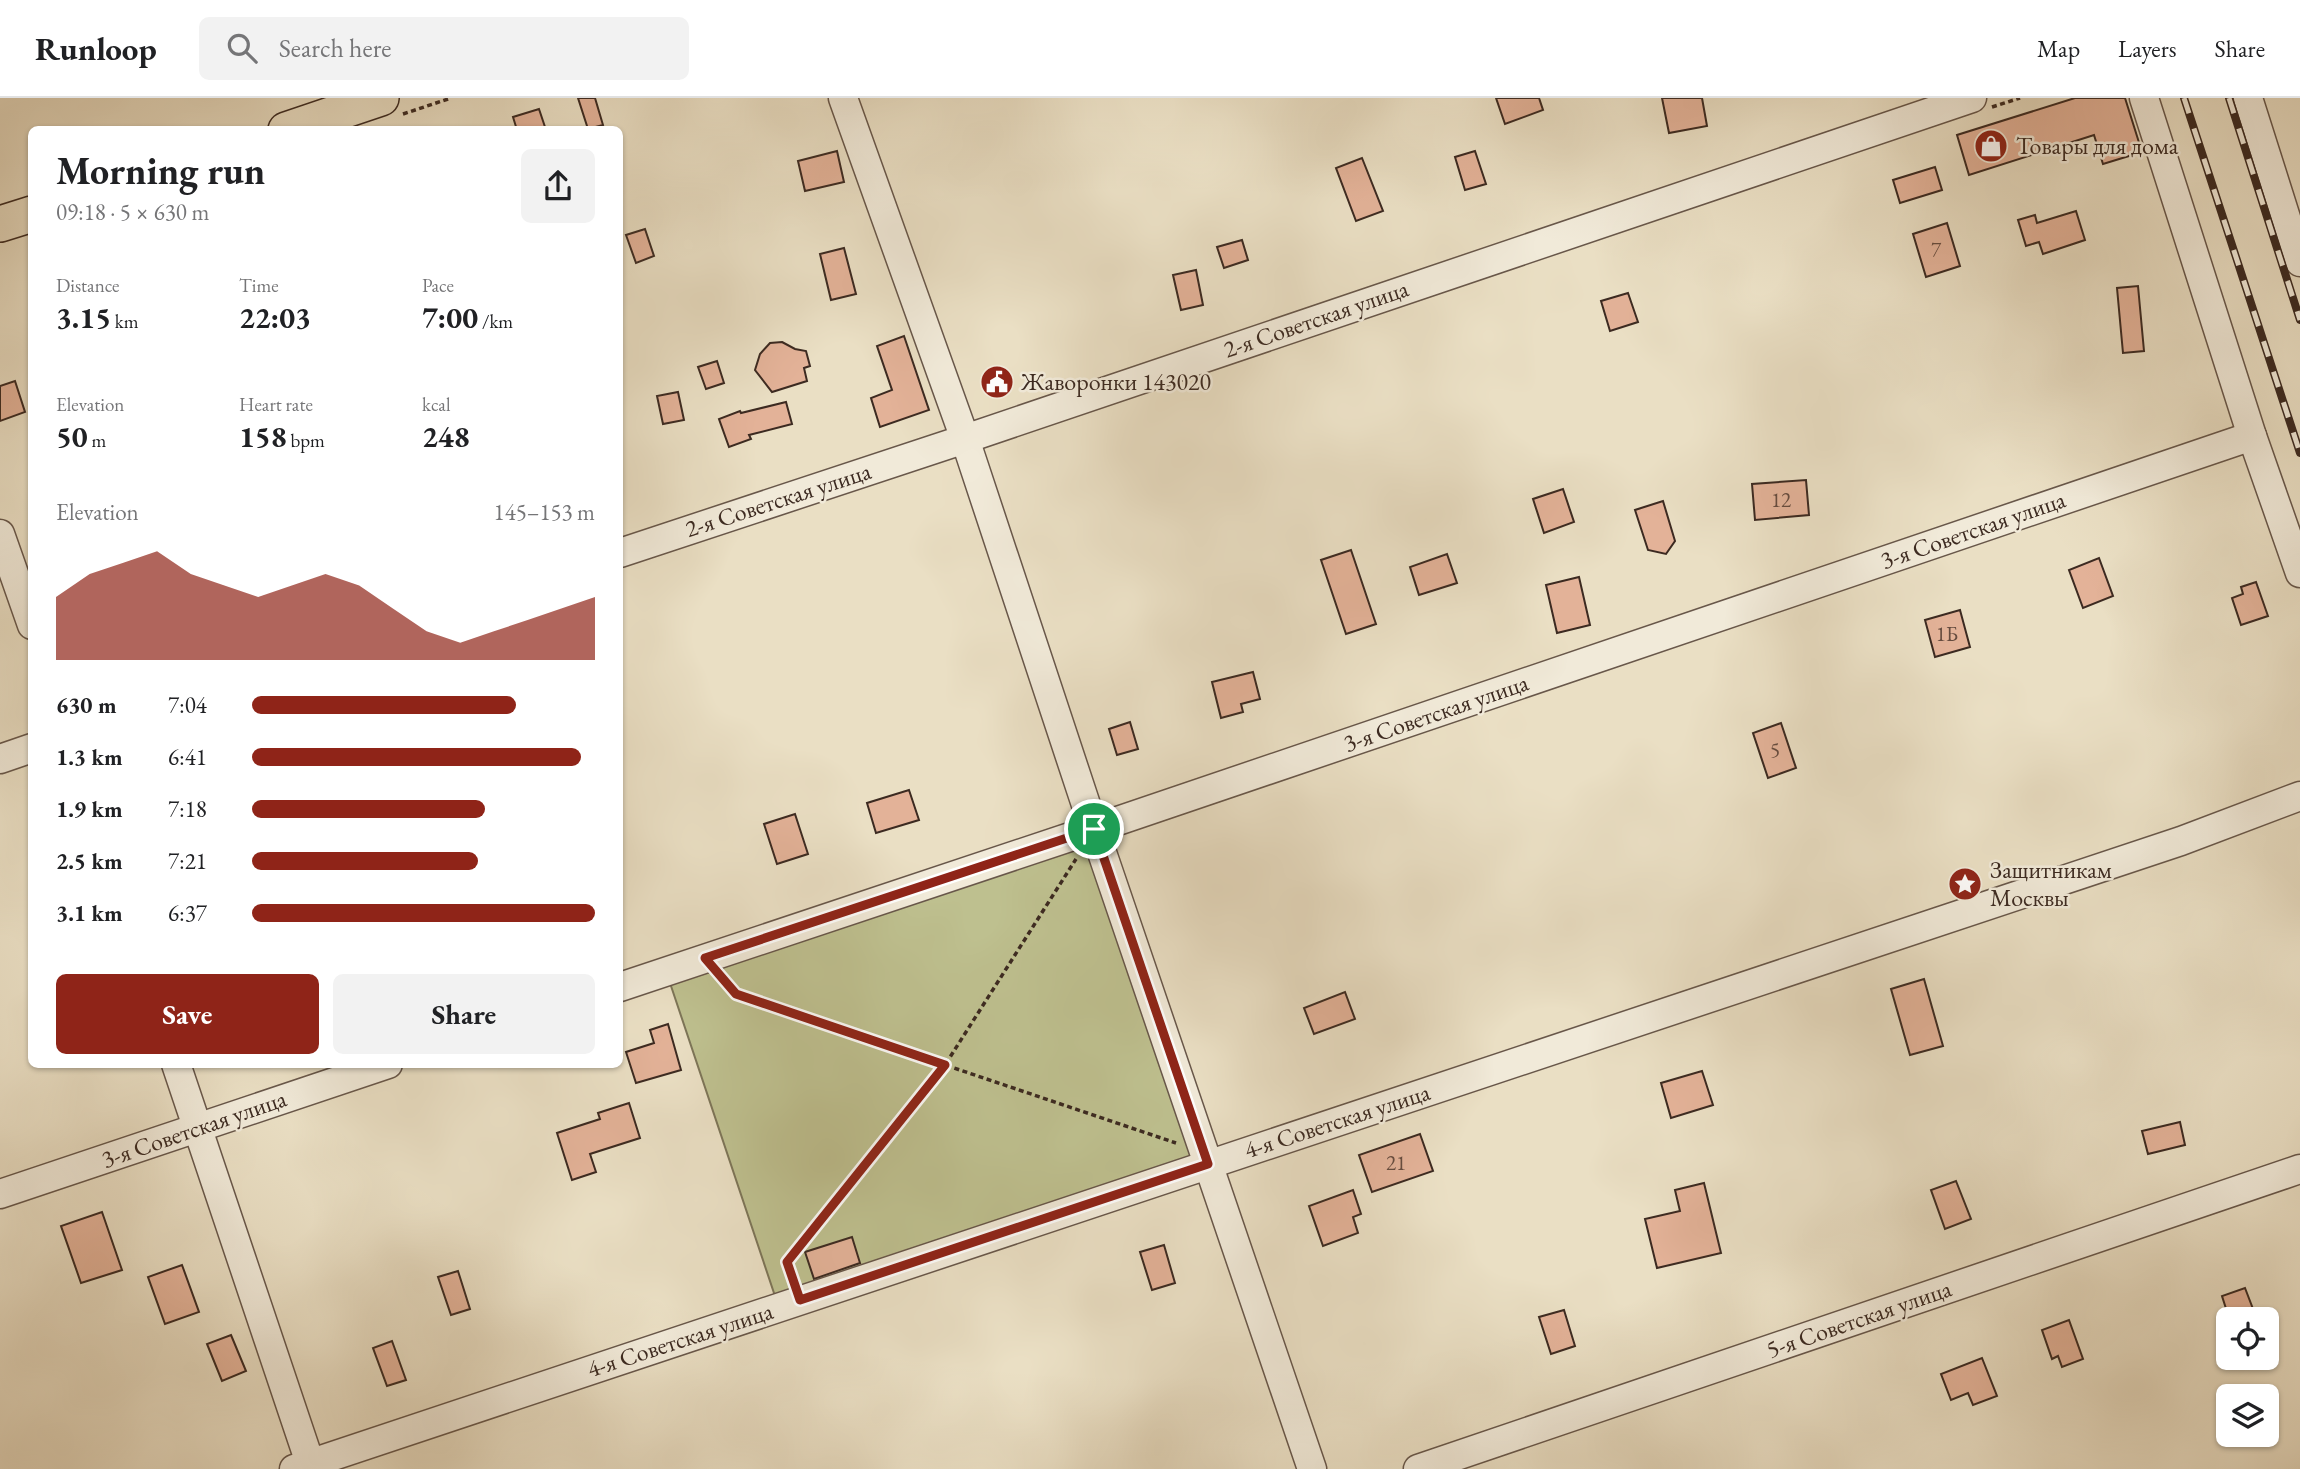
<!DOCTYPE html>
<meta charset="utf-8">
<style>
:root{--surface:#fff;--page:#f2f2f2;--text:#202124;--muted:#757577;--line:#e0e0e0;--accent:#8f2418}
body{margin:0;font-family:"EB Garamond",serif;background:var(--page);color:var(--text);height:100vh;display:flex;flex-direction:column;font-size:26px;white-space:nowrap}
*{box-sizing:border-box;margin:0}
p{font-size:23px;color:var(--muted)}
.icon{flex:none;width:38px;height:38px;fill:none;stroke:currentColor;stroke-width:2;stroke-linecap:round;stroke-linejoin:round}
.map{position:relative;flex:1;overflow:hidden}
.drawer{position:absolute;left:28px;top:28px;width:595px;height:942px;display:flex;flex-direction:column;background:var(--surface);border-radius:10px;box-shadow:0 2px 5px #0004}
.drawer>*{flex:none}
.buttons{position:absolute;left:2216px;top:1209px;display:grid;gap:14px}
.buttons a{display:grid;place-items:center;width:63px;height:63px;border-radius:10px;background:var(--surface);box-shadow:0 2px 5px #0004;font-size:35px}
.pin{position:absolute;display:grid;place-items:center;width:60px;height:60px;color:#fff;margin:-30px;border:4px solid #fff;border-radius:50%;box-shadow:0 2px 7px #0007}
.round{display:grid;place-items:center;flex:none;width:74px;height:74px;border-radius:10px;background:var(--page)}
.summary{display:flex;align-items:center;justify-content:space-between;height:119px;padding:0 28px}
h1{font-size:38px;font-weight:700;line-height:52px}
.figures{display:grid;grid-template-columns:repeat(3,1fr);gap:10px;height:119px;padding:7px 28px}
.figures div{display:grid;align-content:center}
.figures b{font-size:30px;font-weight:700}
.figures small{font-size:19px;font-weight:400}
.figures p{font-size:19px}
.chart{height:196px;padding:14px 28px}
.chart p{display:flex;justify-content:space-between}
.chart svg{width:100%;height:126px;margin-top:7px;fill:var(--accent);opacity:.7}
.button{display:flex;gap:14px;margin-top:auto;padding:14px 28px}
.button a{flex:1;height:80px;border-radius:10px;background:var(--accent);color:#fff;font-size:28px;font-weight:700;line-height:80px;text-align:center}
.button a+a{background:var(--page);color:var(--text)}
ul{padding:0 28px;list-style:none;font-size:23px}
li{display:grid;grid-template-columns:112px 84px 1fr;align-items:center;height:52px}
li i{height:18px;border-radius:9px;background:var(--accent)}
header{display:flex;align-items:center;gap:42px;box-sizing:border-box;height:98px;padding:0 35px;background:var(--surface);border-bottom:2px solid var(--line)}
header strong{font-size:33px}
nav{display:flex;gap:38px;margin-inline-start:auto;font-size:24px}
.search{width:490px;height:63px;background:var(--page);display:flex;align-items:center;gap:18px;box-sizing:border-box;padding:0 24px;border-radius:10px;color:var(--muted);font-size:26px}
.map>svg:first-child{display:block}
.green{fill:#bec08f;stroke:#7d7558;stroke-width:2}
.building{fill:#e3b298;stroke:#3c2a21;stroke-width:2}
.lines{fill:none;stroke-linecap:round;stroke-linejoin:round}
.minor-casing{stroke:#68574a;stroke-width:31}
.major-casing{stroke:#3c2a21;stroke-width:38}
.path{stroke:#3c2a21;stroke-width:3.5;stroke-dasharray:5 3.5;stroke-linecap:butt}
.minor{stroke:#f1ead9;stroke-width:28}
.major{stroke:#eadfc4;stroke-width:35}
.rail-casing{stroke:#3c2a21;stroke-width:8}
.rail{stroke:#f1ead9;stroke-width:5;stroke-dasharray:16;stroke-linecap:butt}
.route-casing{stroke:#fff;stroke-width:14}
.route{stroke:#8f2418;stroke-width:9}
.labels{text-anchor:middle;stroke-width:5;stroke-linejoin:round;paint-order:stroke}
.number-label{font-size:21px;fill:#664c3f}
.poi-label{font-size:24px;fill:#3c2a21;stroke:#f1ead9;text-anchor:start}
.street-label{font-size:24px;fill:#3c2a21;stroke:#f1ead9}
</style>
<header>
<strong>Runloop</strong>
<div class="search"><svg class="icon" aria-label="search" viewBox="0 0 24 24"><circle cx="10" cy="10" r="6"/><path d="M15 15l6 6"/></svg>Search here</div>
<nav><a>Map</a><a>Layers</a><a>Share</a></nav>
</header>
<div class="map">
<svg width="2300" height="1371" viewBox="0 0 2300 1371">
<rect width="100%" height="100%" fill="#eadfc4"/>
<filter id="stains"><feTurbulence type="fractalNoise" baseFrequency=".00286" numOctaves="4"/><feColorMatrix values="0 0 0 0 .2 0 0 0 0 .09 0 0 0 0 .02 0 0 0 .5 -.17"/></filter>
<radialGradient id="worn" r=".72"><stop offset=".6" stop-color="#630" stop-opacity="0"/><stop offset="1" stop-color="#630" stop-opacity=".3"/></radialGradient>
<path class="green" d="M1087,741L1194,1060L776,1201L669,882Z"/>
<g class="building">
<path d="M578,0H595L603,27L588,31Z"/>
<path d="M1496,0H1539L1543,12L1505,26Z"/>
<path d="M1662,0H1702L1707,28L1669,35Z"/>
<path d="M2075,0H2125L2142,54L2103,66L2094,37L1969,77L1957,37Z"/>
<path d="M539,11L546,32H517L513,19Z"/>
<path d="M837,53L844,84L805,93L798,63Z"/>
<path d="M1475,53L1486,86L1465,92L1455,59Z"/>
<path d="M1362,60L1383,113L1356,123L1336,70Z"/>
<path d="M1935,69L1942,92L1900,105L1893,82Z"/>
<path d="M2076,113L2085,142L2043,156L2039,144L2026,148L2018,122L2035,117L2037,125Z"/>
<path d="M1947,125L1960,168L1926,179L1913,136Z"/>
<path d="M645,131L654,158L636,165L626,137Z"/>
<path d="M1242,142L1248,162L1224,170L1217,149Z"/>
<path d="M844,150L856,196L831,202L820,156Z"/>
<path d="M1196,172L1203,207L1181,212L1173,177Z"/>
<path d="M2138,188L2144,253L2123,255L2117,190Z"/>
<path d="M1628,195L1638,224L1610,233L1601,203Z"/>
<path d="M904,238L929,312L880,329L871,300L892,292L877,248Z"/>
<path d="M782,244L795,251L806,253L810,268L804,270L807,283L772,294L755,272L760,256L770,245Z"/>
<path d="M717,263L724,285L706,291L698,269Z"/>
<path d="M15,283L25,314L0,323V288Z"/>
<path d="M678,294L684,322L663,326L657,298Z"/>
<path d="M786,304L792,326L749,337L751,341L729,349L719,321L740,313L741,315Z"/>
<path d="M1806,382L1809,417L1755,422L1752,386Z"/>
<path d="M1563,391L1574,424L1544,435L1533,401Z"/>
<path d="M1663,403L1675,443L1666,456L1648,452L1635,412Z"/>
<path d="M1351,452L1376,526L1346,536L1321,462Z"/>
<path d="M1447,456L1457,485L1419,497L1410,469Z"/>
<path d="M2099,460L2113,498L2083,510L2069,472Z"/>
<path d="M1579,479L1590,527L1557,535L1546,487Z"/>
<path d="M2256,484L2268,518L2241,527L2232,500L2243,496L2241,489Z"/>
<path d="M1960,512L1970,549L1935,559L1925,522Z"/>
<path d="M1253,574L1260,601L1241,606L1243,614L1221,620L1212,584Z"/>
<path d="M1130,624L1138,651L1117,657L1109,631Z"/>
<path d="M1781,625L1796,670L1768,680L1753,635Z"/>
<path d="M909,692L919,722L876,735L867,705Z"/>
<path d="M795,716L808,756L777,766L764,726Z"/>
<path d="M1924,881L1943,948L1910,957L1891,891Z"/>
<path d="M1345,894L1355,921L1314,936L1304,910Z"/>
<path d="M668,926L681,972L636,985L626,954L654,945L650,932Z"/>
<path d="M1702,973L1713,1007L1671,1020L1661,985Z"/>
<path d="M629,1005L640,1040L590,1056L596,1074L572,1082L557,1035L600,1021L598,1015Z"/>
<path d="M2180,1024L2185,1047L2148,1056L2142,1033Z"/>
<path d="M1420,1036L1433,1073L1372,1094L1359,1057Z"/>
<path d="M1956,1083L1971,1121L1945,1131L1931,1092Z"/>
<path d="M1704,1085L1721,1155L1657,1170L1645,1121L1680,1113L1675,1092Z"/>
<path d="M1353,1092L1361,1116L1353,1119L1358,1135L1323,1148L1309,1108Z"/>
<path d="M102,1114L122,1172L81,1185L61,1128Z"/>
<path d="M852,1139L860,1165L814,1181L805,1154Z"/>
<path d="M1164,1147L1175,1185L1152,1192L1140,1154Z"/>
<path d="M182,1167L199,1214L165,1226L148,1179Z"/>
<path d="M458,1173L470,1211L451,1217L438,1179Z"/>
<path d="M2245,1190L2253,1211L2229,1220L2222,1198Z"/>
<path d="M1564,1212L1575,1248L1551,1256L1539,1219Z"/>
<path d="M2069,1222L2083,1261L2062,1269L2058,1258L2052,1261L2042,1232Z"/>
<path d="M231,1237L246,1273L222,1283L207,1246Z"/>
<path d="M392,1243L406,1282L387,1288L373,1250Z"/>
<path d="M1982,1260L1997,1298L1973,1307L1968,1295L1951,1302L1941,1276Z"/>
</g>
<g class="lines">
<defs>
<g id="minor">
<path d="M843,0L965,341L1094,731L1312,1371"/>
<path d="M2144,0L2252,338L2300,475"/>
<path d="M2248,0L2300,164"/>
<path d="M0,436L32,527"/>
<path d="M620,455L965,341L1972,0"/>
<path d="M0,661L32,650"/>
<path d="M620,889L1094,731L2252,338"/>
<path d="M176,966L312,1371"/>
<path d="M0,1096L388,966"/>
<path d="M294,1371L2181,743L2300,698"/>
<path d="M1418,1371L2300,1071"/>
</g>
<g id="major">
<path d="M286,32L381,0"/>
<path d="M0,126L32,116"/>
</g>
</defs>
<use href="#minor" class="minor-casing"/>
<use href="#major" class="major-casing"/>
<g class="path">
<path d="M1992,9L2020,0"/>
<path d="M403,16L451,0"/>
<path d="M720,878L735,896L1176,1045"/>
<path d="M793,1181L787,1165L945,967L1076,761"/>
</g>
<use href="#minor" class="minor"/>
<use href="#major" class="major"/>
<defs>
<g id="rail">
<path d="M2184,0L2300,355"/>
<path d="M2229,0L2300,222"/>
</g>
</defs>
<use href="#rail" class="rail-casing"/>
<use href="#rail" class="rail"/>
</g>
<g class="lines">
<defs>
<path id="route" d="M1094,731L1208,1066L800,1202L787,1164L945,967L736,896L705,860Z"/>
</defs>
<use href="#route" class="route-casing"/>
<use href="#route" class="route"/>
</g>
<defs>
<symbol id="shop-disc" viewBox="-11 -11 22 22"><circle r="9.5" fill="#8f2418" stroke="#f1ead9"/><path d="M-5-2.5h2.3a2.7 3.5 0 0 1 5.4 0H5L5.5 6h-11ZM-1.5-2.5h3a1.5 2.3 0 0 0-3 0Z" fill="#fff"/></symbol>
<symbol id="civic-disc" viewBox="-11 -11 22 22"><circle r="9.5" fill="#8f2418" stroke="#f1ead9"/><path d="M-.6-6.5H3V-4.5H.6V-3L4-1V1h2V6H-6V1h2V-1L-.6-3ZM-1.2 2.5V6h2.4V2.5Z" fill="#fff"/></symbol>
<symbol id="sight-disc" viewBox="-11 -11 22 22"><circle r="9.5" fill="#8f2418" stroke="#f1ead9"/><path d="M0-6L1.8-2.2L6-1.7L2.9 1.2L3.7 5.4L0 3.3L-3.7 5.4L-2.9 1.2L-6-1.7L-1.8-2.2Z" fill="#fff"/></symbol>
</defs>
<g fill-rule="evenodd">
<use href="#shop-disc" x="1972" y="29" width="38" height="38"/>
<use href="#civic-disc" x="978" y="265" width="38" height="38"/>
<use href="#sight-disc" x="1946" y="767" width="38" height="38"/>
</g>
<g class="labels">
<g class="number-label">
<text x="1936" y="159">7</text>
<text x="1781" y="409">12</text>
<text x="1947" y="543">1Б</text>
<text x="1775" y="659">5</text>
<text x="1396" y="1072">21</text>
</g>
<g class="poi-label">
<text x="2016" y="56">Товары для дома</text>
<text x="1021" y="292">Жаворонки 143020</text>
<text x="1990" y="780">Защитникам<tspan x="1990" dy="28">Москвы</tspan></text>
</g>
<g class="street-label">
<text transform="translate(1316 221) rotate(-19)" y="8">2-я Советская улица</text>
<text transform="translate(778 402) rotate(-18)" y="8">2-я Советская улица</text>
<text transform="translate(1973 432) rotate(-19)" y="8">3-я Советская улица</text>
<text transform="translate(1436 615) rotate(-19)" y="8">3-я Советская улица</text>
<text transform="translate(1337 1023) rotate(-18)" y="8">4-я Советская улица</text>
<text transform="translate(194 1031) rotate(-19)" y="8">3-я Советская улица</text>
<text transform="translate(1859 1221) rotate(-19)" y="8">5-я Советская улица</text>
<text transform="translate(680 1242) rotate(-18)" y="8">4-я Советская улица</text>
</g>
</g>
<rect width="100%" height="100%" filter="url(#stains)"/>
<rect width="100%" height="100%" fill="url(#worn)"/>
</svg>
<div class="buttons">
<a><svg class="icon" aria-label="locate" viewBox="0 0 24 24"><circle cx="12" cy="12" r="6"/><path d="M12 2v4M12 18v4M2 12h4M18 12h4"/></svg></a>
<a><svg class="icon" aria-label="layers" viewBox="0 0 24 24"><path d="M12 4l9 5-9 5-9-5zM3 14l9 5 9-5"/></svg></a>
</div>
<div class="pin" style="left:1094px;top:731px;background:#1e9e55"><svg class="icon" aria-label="arrive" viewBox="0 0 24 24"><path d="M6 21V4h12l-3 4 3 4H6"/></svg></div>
<section class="drawer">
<div class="summary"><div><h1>Morning run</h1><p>09:18 · 5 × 630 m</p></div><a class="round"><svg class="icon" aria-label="share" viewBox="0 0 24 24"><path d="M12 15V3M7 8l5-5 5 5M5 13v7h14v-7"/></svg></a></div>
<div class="figures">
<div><p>Distance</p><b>3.15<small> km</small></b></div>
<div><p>Time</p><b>22:03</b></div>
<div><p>Pace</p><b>7:00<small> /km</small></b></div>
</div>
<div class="figures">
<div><p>Elevation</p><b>50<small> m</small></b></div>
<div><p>Heart rate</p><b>158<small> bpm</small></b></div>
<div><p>kcal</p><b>248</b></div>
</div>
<div class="chart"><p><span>Elevation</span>145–153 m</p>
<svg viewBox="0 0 160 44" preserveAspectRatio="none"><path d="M0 44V22L10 14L20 10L30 6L40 14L50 18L60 22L70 18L80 14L90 18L100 26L110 34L120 38L130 34L140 30L150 26L160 22V44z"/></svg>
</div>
<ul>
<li><b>630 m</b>7:04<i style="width:77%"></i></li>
<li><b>1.3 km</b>6:41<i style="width:96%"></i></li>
<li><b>1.9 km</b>7:18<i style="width:68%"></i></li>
<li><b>2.5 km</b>7:21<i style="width:66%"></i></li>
<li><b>3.1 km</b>6:37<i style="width:100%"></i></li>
</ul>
<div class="button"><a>Save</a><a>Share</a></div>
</section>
</div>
